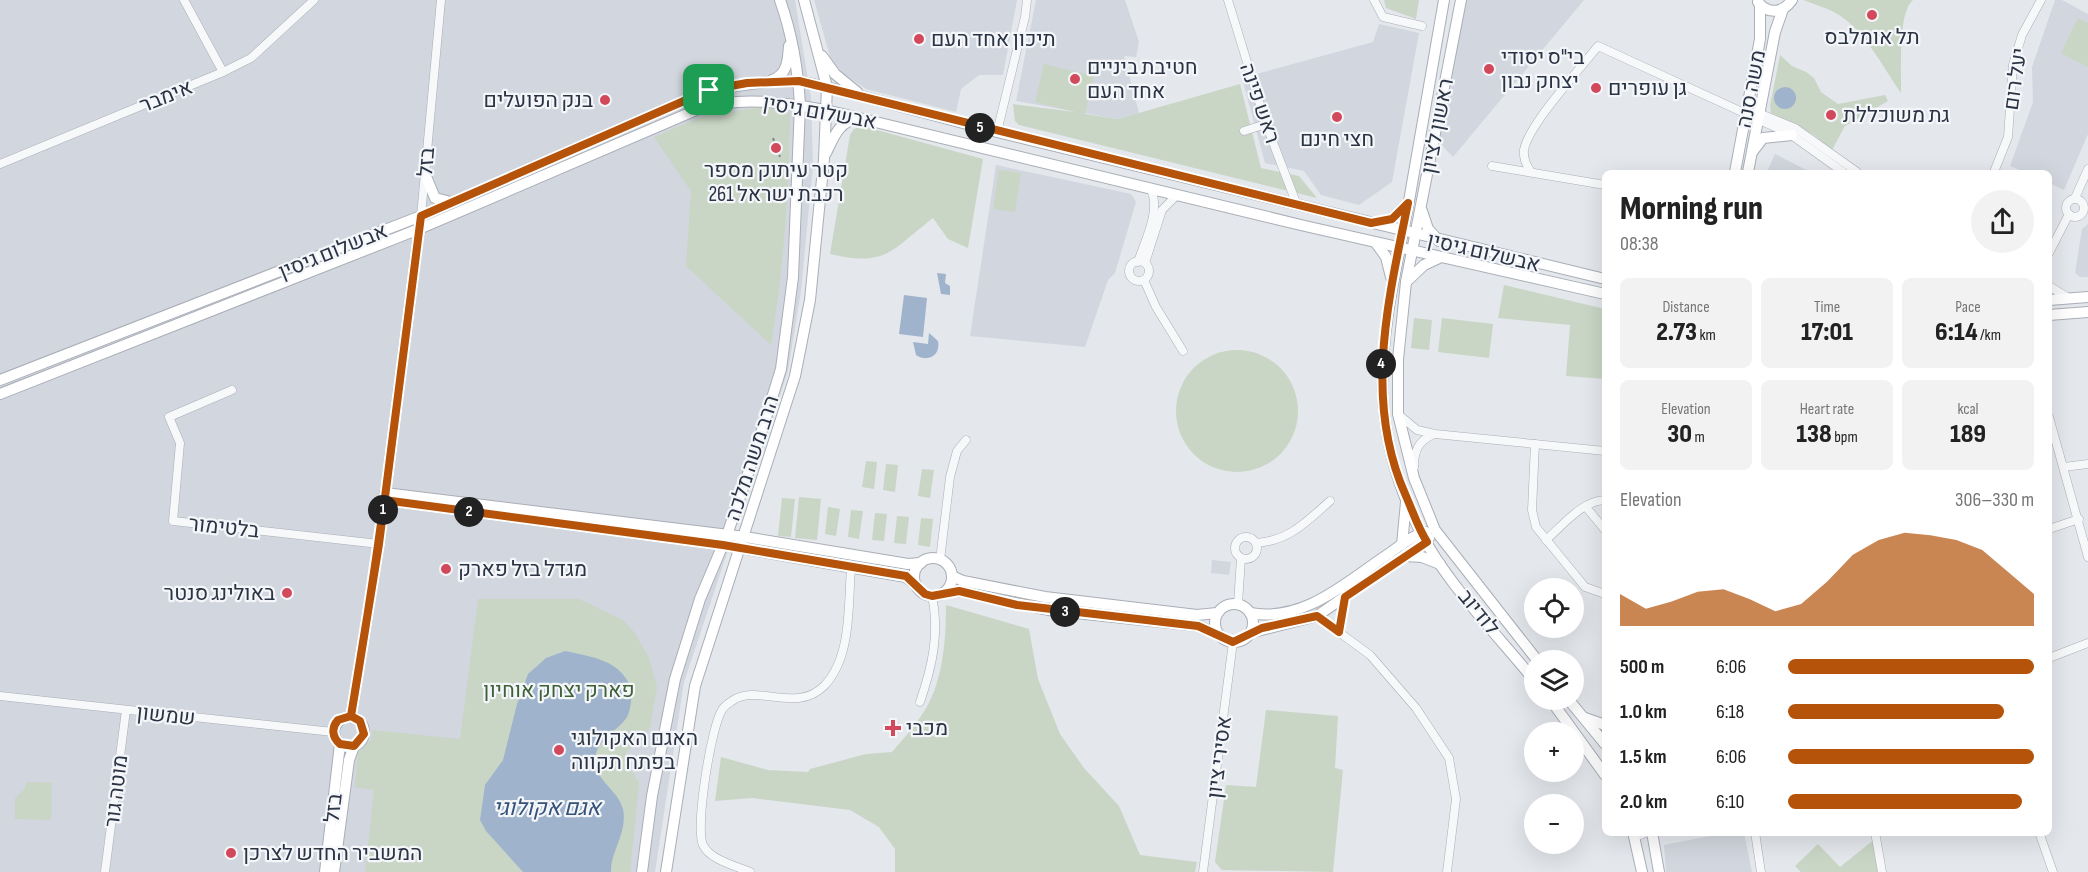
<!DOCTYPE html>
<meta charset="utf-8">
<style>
:root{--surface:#fff;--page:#f2f2f2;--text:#222;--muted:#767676;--accent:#b45309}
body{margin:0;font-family:"Sofia Sans Condensed",Heebo,sans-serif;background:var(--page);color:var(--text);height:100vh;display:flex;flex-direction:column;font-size:22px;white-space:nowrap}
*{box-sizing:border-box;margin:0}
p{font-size:20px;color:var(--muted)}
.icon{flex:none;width:33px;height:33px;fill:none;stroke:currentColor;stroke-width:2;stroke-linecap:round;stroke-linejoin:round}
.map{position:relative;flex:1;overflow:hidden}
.drawer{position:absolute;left:1602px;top:170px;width:450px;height:666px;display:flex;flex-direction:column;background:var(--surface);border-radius:9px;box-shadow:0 6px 24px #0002}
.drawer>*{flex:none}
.controls{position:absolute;left:1524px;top:578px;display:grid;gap:12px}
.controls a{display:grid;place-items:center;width:60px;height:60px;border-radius:50%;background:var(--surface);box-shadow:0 6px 24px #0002;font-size:30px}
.pin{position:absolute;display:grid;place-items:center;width:51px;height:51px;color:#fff;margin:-26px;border-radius:12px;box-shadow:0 3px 9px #0006}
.km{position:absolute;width:30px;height:30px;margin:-15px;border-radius:50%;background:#222;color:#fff;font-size:16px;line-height:30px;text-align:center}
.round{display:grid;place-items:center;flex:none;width:63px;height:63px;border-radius:32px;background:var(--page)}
.headline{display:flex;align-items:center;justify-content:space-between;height:102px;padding:0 18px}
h1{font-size:33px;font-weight:800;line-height:45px}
.figures{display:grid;grid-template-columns:repeat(3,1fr);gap:9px;height:102px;padding:6px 18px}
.figures div{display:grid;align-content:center;border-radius:9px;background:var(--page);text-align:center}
.figures b{font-size:26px;font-weight:800}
.figures small{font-size:16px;font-weight:400}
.figures p{font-size:16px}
.chart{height:168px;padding:12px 18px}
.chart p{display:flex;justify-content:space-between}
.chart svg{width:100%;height:108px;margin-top:6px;fill:var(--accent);opacity:.7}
ul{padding:0 18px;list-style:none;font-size:20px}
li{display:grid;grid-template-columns:96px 72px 1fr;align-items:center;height:45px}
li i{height:15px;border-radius:8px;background:var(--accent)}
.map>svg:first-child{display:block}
.built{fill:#d2d6de}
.green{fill:#c9d6c5}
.water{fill:#9fb4cc}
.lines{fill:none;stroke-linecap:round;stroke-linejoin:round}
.street-casing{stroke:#a9aeb7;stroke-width:9}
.secondary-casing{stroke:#a9aeb7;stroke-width:12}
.street{stroke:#f7f8fa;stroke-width:8}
.secondary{stroke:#fff;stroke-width:10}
.rail{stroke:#7d8696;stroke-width:2;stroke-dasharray:3 6;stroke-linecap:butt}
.route-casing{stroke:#fff;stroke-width:12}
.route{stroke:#b45309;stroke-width:8}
.poi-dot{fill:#d1495b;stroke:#f4f6f9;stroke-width:2}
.labels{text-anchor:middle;stroke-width:4.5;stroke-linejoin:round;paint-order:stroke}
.poi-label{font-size:21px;fill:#2b3445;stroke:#f4f6f9;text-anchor:start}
.street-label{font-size:21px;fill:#2b3445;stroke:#f4f6f9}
.park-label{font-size:21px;fill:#3f6138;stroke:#f4f6f9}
.water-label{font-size:22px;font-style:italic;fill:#34527a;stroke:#f4f6f9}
</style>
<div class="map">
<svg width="2088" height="872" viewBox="0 0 2088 872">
<rect width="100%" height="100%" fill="#e4e7ec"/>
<g class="built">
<path d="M0,0H795L811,98L813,165L801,291L788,371L684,682L655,872H0Z"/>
<path d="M814,0H1017L1003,75H979L961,89L956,112L866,89L844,74L831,60Z"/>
<path d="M1036,0H1125L1139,42L1136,57L1124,56L1139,113L1118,119L1016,101Z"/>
<path d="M1467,0H1584L1453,157L1435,138Z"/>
<path d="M2055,0H2062L2088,14V134L2064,190L2049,183V172H2025L2010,166L2033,102L2032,67Z"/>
<path d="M1379,24L1419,33L1392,182L1359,205L1321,195L1304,171L1265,163L1242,78L1373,42Z"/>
<path d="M1775,154L1810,172H1767Z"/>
<path d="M996,165L1131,194L1136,202L1115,273L1108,280L1085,347L970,336Z"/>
<path d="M2088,224V277H2080L2075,273L2082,229Z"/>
<path d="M1212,560L1231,562L1229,575L1211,573Z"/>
<path d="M1725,833H1744L1752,872H1666L1664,845Z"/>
</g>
<g class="green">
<path d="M1384,0H1419L1416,19L1386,8Z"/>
<path d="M1803,0H1913C1897,14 1902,71 1901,93C1882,66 1864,28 1834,12C1824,7 1813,4 1803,0Z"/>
<path d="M2078,18L2088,23V67L2061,53Z"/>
<path d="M1780,55L1792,66L1806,72L1814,78L1821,92L1838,104L1885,95L1888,101L1845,126L1832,150L1814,135L1771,113L1770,106Z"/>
<path d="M1044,64L1094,76L1085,114L1118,119L1240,84L1261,168L1299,176L1317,198L1019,125L1015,121L1013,104L1075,112L1035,102Z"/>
<path d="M767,106L790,113C789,192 784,267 771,345L686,266L691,191L654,137L703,116Z"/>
<path d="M862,126L983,159L968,248L948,239L933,218C890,251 887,267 830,254L850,135L854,129Z"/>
<path d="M999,170L1021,173L1015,212L993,209Z"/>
<path d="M1504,285L1605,309V379L1566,376L1570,325L1498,318Z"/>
<path d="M1414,318L1432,320L1429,350L1411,348Z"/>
<path d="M1442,318L1493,324L1489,358L1438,352Z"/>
<circle cx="1237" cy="411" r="61"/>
<path d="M866,461L877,462L874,489L862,487Z"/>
<path d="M886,464L898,465L895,492L883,490Z"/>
<path d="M922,469L934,470L930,498L918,496Z"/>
<path d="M799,497L821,499L817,540L795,538Z"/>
<path d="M782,498L795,499L791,537L778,536Z"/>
<path d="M828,507L840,509L836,536L825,534Z"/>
<path d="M851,510L863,511L859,539L848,537Z"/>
<path d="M875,513L887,514L884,541L872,540Z"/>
<path d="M897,516L909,517L906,544L894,543Z"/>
<path d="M921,518L933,519L930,547L918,545Z"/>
<path d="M478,599H579L623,620L635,633L649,658L657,687L650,727L642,739L627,751L624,758L639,783L630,872H365L374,790L355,787L358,752L371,740L372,730L460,739Z"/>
<path d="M946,605L1029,629L1038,679L1060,734L1084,768L1119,806L1140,855L1197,862L1195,872H895V849L879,827L850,810L752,798L715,801L721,757L768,770L808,772L810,769L866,754L892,752C902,740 913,729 921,716C943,686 946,640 946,605Z"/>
<path d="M1266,710L1338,716L1335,768L1343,770L1333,872L1222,870L1215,862L1226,785L1256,787Z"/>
<path d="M26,782L52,783L51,820L15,819V798L24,790Z"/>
<path d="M1876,838L1882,872H1801L1795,866L1818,844L1840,867Z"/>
</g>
<g class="water">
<circle cx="1785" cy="98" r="11"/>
<path d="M937,273L946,274L945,283L950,286V295L941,294Z"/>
<path d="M904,295L927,298L923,337L899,334Z"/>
<path d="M929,333L938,341C941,355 928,363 916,355L913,342L928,344Z"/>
<path d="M565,651C593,657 621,660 632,690C631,699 631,710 627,717C618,731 598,739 595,757C593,780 618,789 623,809C628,833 610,852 611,872H523L486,831L480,820L485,785L503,760L517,704L528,674L546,658Z"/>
</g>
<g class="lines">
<defs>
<g id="street">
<path d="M184,0L223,72"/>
<path d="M1228,0L1266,124L1297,205"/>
<path d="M1374,0L1383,17L1422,26"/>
<path d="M1756,112L1795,128L1857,172"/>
<path d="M1244,131L1266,124"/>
<path d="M997,132L1025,17L1027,0"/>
<path d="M0,164L223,72L251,58L314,0"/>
<path d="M1492,166L1605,185"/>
<path d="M1531,172C1526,165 1523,159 1524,150C1528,125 1581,68 1598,46L1790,134L1843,172"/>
<path d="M1994,172L2008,137L2013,65L2022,35L2041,0"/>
<path d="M2075,198L2088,169"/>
<circle cx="2075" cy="208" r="9"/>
<path d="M421,216L441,0"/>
<path d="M2049,253L2069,214"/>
<circle cx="1139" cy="271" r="10"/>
<path d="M1138,262C1145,240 1162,209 1150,188"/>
<path d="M1145,263L1162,210L1177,195"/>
<path d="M1144,280L1156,307L1183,351"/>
<path d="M2049,286L2067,297"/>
<path d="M232,390L169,417L180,443L173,521L379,544"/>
<path d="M1398,414L1417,430L1435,434L1605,451"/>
<path d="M2049,417L2088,557"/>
<path d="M1535,444L1532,510L1536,527L1585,587L1605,594"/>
<path d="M1414,467C1414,451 1418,441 1434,434"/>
<path d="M2064,467L2088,464"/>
<path d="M1586,507L1605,530"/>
<path d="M2049,529L2079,519"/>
<circle cx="1246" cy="548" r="11"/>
<path d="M1546,540C1562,526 1583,500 1605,500"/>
<path d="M1256,543C1289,541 1306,522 1330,501"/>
<path d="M940,560L950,477L957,451L966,440"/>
<path d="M1238,604L1241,558"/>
<path d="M1317,616L1370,655L1416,708L1449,758L1456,799L1447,872"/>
<path d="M1339,632L1345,597"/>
<path d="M2049,658L2088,643"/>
<path d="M0,696L333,732"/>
<path d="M920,702C932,667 940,633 932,596"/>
<path d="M1755,832L1761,872"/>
<path d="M1875,832L1882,872"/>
<path d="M2039,832L2053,872"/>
<path d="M1635,837L1648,832"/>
<path d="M105,872L126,710"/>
<path d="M750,872C736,866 710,860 703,845C695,827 711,727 722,710C724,706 729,703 732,701C757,683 796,714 824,686C852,657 848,605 851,568"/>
<path d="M1203,872L1233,642"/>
</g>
<g id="secondary">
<path d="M1444,0C1432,67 1421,134 1409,201C1385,328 1359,410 1421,533C1446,582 1499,637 1534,680"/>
<path d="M1461,0L1406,282L1398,359V414L1414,478L1435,530L1537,660"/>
<path d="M1758,2C1768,15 1783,13 1792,0"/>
<path d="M822,56L835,74L857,92"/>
<path d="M772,80C787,75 788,61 789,46"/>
<path d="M1753,151L1763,138L1792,135"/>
<path d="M826,153C834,137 838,122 858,118"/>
<path d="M1735,172L1760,39V5"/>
<path d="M1748,172L1775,32L1783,9"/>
<path d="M425,174L435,198L451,202"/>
<path d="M1422,211L1428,229L1439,241"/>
<path d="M1374,223L1392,219L1406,205"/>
<path d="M1376,243L1386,257L1391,277"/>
<path d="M1406,282L1424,265L1439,258"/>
<path d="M2049,300L2088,297"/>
<path d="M2049,315L2088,312"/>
<path d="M0,380L421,216L709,90L766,82L799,81L827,87L997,132L1605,279"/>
<path d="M0,394L419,229L701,108C743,96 784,103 826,110L1305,226L1605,294"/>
<path d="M385,493L745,537L908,564L921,563"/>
<path d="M384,500L723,545L906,577L916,585"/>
<path d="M1402,545L1406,502"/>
<path d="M1406,556L1422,557L1440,564"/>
<circle cx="933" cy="577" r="19"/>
<path d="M952,576L963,581L1045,597L1197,615L1217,613"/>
<path d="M943,593L959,591L1048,610L1198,626L1219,635"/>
<circle cx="1234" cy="623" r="19"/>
<path d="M1250,613C1305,623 1347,581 1390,553C1401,545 1413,535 1426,532"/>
<path d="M1250,633L1317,616L1429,538"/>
<path d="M1550,699L1605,775"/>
<path d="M1568,699L1605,744"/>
<path d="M351,716L379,544L420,223"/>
<circle cx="349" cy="732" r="15"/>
<path d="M1585,718L1605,725"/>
<path d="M1633,832L1642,872"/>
<path d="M1652,832L1659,872"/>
<path d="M325,872L340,744"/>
<path d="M334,872L349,760L354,746"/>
<path d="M642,872L652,796L675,679L700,599L727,535L755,453L781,369L793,277L800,105C798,69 792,34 780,0"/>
<path d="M666,872L695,686L795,376L810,300L824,159L827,87L804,0"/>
</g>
</defs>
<use href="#street" class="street-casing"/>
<use href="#secondary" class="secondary-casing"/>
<use href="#street" class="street"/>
<use href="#secondary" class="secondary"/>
<path class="rail" d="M773,138L780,157"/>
</g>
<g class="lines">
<defs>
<path id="route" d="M709,90L421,216L379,544L351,716L360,721L364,734L354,746L340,744C332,737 331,728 338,720L351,716C363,644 375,573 384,500L723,545L906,576L925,594L932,596L959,591L1017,605L1198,626L1233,642L1262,628L1317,616L1339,632L1345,597L1427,542C1418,528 1413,512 1406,496C1363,401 1388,301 1408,203L1392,219L1371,223L799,81L747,83L709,90"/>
</defs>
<use href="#route" class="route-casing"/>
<use href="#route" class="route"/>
</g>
<g class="poi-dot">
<circle cx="1872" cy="15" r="6"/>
<circle cx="919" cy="39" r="6"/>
<circle cx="1489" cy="69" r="6"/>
<circle cx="1075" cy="79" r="6"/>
<circle cx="1596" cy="88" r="6"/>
<circle cx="605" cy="100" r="6"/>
<circle cx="1831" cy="115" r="6"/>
<circle cx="1337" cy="117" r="6"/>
<circle cx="776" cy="148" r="6"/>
<circle cx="446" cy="569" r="6"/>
<circle cx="287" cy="593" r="6"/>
<path d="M890 719h6v6h6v6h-6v6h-6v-6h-6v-6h6z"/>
<circle cx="559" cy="750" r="6"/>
<circle cx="231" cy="853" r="6"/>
</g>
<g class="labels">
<g class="poi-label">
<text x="1872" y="44" text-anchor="middle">תל אומלבס</text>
<text x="931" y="46">תיכון אחד העם</text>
<text x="1501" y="64">בי"ס יסודי<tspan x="1501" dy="24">יצחק נבון</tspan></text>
<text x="1087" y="74">חטיבת ביניים<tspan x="1087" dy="24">אחד העם</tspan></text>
<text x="1608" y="95">גן עופרים</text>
<text x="593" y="107" text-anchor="end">בנק הפועלים</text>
<text x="1843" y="122">גת משוכללת</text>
<text x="1337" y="146" text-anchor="middle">חצי חינם</text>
<text x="776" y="177" text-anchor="middle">קטר עיתוק מספר<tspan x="776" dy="24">261 רכבת ישראל</tspan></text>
<text x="458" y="576">מגדל בזל פארק</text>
<text x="275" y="600" text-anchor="end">באולינג סנטר</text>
<text x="906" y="735">מכבי</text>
<text x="571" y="745">האגם האקולוגי<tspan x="571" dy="24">בפתח תקווה</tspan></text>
<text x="243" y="860">המשביר החדש לצרכן</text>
</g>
<g class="street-label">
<text transform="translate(2015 79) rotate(-82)" y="7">יעל רום</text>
<text transform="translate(1751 89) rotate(-79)" y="7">משה סנה</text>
<text transform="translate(166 96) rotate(-22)" y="7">אימבר</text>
<text transform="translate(1260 103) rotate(71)" y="7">ראש פינה</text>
<text transform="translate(820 112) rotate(10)" y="7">אבשלום גיסין</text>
<text transform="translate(1437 126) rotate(-79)" y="7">ראשון לציון</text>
<text transform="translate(426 162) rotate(-85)" y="7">בזל</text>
<text transform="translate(333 251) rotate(-22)" y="7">אבשלום גיסין</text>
<text transform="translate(1484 252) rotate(13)" y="7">אבשלום גיסין</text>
<text transform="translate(752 458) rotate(-72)" y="7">הרב משה מלכה</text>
<text transform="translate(224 527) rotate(6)" y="7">בלטימור</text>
<text transform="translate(1479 612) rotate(51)" y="7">לודיוב</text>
<text transform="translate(166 715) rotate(6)" y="7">שמשון</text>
<text transform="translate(1219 757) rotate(-83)" y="7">אסירי ציון</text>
<text transform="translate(116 791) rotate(-83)" y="7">מוטה גור</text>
<text transform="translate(333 808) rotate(-83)" y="7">בזל</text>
</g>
<g class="park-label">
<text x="559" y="697">פארק יצחק אוחיון</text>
</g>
<g class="water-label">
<text x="547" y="815">אגם אקולוגי</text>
</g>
</g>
</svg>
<div class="controls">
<a><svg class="icon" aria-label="locate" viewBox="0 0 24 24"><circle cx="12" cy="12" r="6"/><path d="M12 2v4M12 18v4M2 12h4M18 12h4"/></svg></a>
<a><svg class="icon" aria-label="layers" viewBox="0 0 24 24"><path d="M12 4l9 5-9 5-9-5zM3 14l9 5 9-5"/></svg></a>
<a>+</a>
<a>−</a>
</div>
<div class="pin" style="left:709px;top:90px;background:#1e9e55"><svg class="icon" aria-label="arrive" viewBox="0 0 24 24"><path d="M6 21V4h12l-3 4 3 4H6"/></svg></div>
<b class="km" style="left:383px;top:510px">1</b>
<b class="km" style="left:469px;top:512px">2</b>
<b class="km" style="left:1065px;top:612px">3</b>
<b class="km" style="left:1381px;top:364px">4</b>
<b class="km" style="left:980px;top:128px">5</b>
<section class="drawer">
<div class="headline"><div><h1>Morning run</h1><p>08:38</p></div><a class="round"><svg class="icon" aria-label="share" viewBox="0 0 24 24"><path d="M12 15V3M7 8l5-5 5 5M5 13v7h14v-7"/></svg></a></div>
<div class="figures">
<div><p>Distance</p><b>2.73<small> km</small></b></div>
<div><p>Time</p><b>17:01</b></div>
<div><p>Pace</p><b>6:14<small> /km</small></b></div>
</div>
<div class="figures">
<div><p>Elevation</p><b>30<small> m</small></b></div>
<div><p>Heart rate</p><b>138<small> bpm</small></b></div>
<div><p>kcal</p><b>189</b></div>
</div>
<div class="chart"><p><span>Elevation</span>306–330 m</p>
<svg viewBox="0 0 160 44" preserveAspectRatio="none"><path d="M0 44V31L10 37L20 34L30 30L40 29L50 33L60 38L70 35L80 26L90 15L100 9L110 6L120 7L130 9L140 13L150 22L160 31V44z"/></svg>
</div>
<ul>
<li><b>500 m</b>6:06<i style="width:100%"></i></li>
<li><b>1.0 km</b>6:18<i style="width:88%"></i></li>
<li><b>1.5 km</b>6:06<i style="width:100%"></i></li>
<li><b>2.0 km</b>6:10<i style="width:95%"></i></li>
</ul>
</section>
</div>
